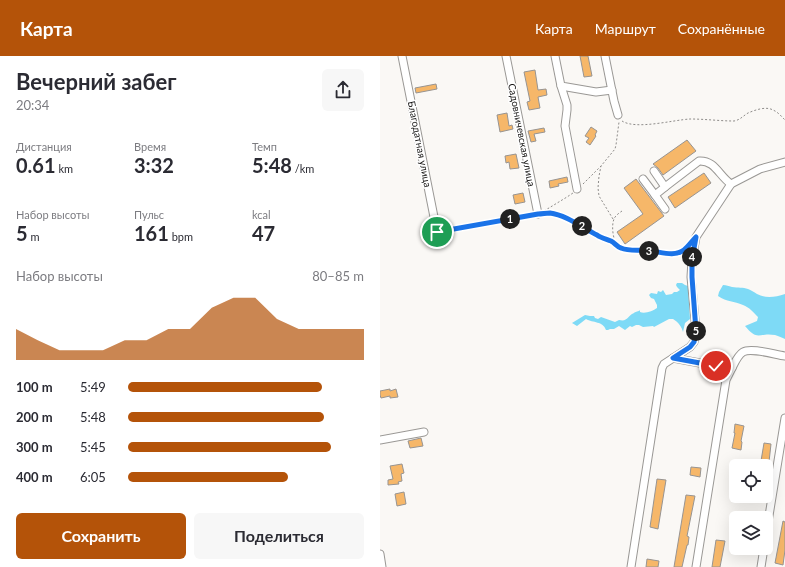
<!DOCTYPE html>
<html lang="ru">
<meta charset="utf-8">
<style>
:root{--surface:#fff;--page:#f7f7f7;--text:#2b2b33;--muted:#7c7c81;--accent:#b45309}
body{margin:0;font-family:Lato,sans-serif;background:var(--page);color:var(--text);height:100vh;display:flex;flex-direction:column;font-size:15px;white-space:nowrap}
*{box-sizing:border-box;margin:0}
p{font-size:13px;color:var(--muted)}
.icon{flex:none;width:22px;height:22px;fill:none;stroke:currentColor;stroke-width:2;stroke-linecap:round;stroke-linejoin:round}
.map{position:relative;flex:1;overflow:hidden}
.sheet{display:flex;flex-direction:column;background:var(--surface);width:380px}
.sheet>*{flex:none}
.fabs{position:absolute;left:349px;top:403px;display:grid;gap:8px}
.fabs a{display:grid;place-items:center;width:44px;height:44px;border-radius:6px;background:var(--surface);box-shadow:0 4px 16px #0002;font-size:20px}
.pin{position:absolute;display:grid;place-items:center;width:34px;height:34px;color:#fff;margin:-17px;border:2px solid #fff;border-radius:50%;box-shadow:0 1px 4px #0007}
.km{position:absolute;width:20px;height:20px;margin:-10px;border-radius:50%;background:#222;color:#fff;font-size:11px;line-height:20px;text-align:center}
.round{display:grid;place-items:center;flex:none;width:42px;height:42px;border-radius:6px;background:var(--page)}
.overview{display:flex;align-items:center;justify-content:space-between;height:68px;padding:0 16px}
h1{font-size:22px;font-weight:700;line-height:30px}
.figures{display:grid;grid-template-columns:repeat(3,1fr);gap:6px;height:68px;padding:4px 16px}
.figures div{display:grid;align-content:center}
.figures b{font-size:20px;font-weight:700}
.figures small{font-size:11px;font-weight:400}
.figures p{font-size:11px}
.chart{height:112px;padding:8px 16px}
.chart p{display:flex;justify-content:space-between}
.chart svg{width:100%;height:72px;margin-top:4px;fill:var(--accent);opacity:.7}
.action{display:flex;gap:8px;margin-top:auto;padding:8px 16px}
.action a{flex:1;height:46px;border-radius:6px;background:var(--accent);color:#fff;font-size:16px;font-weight:700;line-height:46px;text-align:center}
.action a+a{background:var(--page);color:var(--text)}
ul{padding:0 16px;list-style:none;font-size:13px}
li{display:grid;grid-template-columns:64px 48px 1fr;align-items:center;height:30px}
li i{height:10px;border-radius:5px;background:var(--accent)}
header{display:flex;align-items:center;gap:24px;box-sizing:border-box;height:56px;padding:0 20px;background:var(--accent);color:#fff}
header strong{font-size:19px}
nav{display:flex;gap:22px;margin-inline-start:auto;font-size:14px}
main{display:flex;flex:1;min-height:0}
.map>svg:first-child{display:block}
.water{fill:#7edaf6}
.building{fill:#f6b769;stroke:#979492}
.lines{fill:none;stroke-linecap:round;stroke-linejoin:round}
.minor-casing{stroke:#9a9895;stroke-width:9}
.path{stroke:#8e8c8a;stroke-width:1;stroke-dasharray:2 2;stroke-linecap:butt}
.minor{stroke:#fff;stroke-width:7}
.route-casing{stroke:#fff;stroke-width:8}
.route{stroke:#1a73e8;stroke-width:5}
.labels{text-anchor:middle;stroke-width:3;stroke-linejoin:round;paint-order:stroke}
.street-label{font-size:10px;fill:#151413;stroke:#fff}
</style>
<header>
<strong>Карта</strong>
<nav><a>Карта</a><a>Маршрут</a><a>Сохранённые</a></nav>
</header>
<main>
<section class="sheet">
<div class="overview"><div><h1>Вечерний забег</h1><p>20:34</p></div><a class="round"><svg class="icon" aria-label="share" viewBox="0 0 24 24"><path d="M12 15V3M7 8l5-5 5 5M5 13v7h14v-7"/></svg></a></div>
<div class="figures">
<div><p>Дистанция</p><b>0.61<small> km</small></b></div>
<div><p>Время</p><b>3:32</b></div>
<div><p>Темп</p><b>5:48<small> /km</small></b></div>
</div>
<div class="figures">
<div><p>Набор высоты</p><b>5<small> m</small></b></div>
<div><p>Пульс</p><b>161<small> bpm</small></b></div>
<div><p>kcal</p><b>47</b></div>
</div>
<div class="chart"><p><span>Набор высоты</span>80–85 m</p>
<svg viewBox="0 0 160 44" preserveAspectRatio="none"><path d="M0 44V25L10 32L20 38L30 38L40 38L50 32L60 32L70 25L80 25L90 12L100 6L110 6L120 19L130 25L140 25L150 25L160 25V44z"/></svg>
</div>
<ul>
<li><b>100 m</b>5:49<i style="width:82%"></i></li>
<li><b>200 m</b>5:48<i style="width:83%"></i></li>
<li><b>300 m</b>5:45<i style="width:86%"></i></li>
<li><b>400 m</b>6:05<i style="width:68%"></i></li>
</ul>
<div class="action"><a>Сохранить</a><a>Поделиться</a></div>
</section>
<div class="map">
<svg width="405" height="511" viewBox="0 0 405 511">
<rect width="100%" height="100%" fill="#faf8f5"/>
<g class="water">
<path d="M297,227H302L305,229L308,230L310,263L305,267L303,276C302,271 298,266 293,263H289L274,271L273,270L263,271L259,269H256L252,271L250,270L245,274L239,270L234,273H230L228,274H226C223,265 213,267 206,263L197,270L192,267L205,259L210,260H214L215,262L218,263L221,261L235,266L239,264C248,266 247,260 254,257C254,256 260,255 260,254V256C265,258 273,255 277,252V249L274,243L271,242L269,239L271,237L277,238L278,235L281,236L283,234L286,239L292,238L294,236H297L300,234L297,231L296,229Z"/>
<path d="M343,229C347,229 348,230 352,231C358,232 363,231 368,233C371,234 374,236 377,238C387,243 395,241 405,238V283C402,282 399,280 395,279C379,276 378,286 365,270L377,265L378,261C374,257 369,251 363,249C354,245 347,246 338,240L339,236Z"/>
</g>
<g class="building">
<path d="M200,0H208L212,20L204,21Z"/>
<path d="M155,14L158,34L166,33L167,39L158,41L160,52L149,54L147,46L150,45L144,16Z"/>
<path d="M56,28L57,33L36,37L35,32Z"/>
<path d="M127,57L129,70L132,69L133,73L120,76L117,59Z"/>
<path d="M211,71L217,75L215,79L216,80L210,89L206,86L209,82L205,80Z"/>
<path d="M164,72L165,76L154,78L156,85L151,86L148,75Z"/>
<path d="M307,84L316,95L283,119L278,112L273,108Z"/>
<path d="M136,98L139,112L130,113L129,106L126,107L125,100Z"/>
<path d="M324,117L331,127L295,152L288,141Z"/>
<path d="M187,121L188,126L178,128L179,130L170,132L169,125Z"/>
<path d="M256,123L284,160L245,188L237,176L263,158L244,132Z"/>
<path d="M143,137L145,146L135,148L133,139Z"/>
<path d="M10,333V335L16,333L18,341L10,342V340L1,342L0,339V335Z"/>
<path d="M355,368L364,370L361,385L362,386L361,394L352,392L355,377H354Z"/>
<path d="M41,382L43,390L30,392L28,385Z"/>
<path d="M384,387L391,388L389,406L381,405Z"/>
<path d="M22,408L24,417L21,418L22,425L18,426L19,428L8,429V424L13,423L10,410Z"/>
<path d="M311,411L321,412L320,421L310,419Z"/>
<path d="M277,423L286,424L278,473L270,471Z"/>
<path d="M24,436L26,448L17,450L15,438Z"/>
<path d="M306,439L315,440L307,480L309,481L308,489H307L302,511H294Z"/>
<path d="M403,465L405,466V494L403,509L395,507Z"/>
<path d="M336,484L345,485L340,511H332Z"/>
<path d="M267,503L279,505L278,511H266Z"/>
</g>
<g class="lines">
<defs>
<g id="minor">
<path d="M22,0L57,176"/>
<path d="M126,0L158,158"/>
<path d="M175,0L181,30L216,36L232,34"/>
<path d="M225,0L234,45L238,59"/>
<path d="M181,30L187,49V54L185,70L197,133"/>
<path d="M274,115L285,131L319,105C335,104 339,120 351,128"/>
<path d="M263,123L275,139"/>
<path d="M285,131L275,139L285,153"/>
<path d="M293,302L336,310L352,312C355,306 358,299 363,296C371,291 396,299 405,300"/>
<path d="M0,384L44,376"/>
<path d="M386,478L405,362"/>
<path d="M0,498L2,511"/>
<path d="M251,511L282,312L284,308L310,291L314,286L316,275L311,221L312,204L316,181L351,128L380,113L405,106"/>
<path d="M316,511L346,324L352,312"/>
<path d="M381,511L384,492"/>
</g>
</defs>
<use href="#minor" class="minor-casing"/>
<g class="path">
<path d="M242,65C256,74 293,64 310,63C325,63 340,65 354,65C360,64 363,60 368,57C375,54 386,50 393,54C398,56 402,61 405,64"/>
<path d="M203,128L221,110"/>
<path d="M164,155L187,141L193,137"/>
<path d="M242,155C239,157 235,160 234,163C231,170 233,188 240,192C248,196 258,194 267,194C277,195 287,199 298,197C302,196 305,194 308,190"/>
<path d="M164,158C184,156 201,172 219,180C224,183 230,184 236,188"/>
<path d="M233,163L219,140L218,132L219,120L221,110L235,93L236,89L239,66"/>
<path d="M64,175L151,159"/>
</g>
<use href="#minor" class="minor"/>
</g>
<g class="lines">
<defs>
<path id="route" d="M57,176L158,158C162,158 166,157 170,157C186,159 203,172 217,179C221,182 226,183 231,185C235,187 237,191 241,192C250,196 261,193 271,195C281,196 295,201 304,194C308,191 312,185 316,181L312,204V221L316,275L314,286L310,291L293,302L336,310"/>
</defs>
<use href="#route" class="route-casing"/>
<use href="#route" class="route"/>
</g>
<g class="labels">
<g class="street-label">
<text transform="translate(142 79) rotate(79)" y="4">Садовничевская улица</text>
<text transform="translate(40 88) rotate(79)" y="4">Благодатная улица</text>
</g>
</g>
</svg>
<div class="fabs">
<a><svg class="icon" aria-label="locate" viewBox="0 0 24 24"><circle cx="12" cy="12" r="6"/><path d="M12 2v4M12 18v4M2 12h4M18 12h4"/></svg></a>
<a><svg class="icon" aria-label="layers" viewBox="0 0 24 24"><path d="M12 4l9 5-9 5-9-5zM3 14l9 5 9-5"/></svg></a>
</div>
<div class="pin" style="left:57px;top:176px;background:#1e9e55"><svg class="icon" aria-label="arrive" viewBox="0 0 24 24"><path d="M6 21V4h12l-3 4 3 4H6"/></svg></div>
<div class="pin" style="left:336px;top:310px;background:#d93025"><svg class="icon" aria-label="check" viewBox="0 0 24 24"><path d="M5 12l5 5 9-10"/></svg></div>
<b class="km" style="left:130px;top:163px">1</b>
<b class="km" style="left:202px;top:170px">2</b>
<b class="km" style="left:269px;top:195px">3</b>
<b class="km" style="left:312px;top:201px">4</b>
<b class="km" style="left:316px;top:275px">5</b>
</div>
</main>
